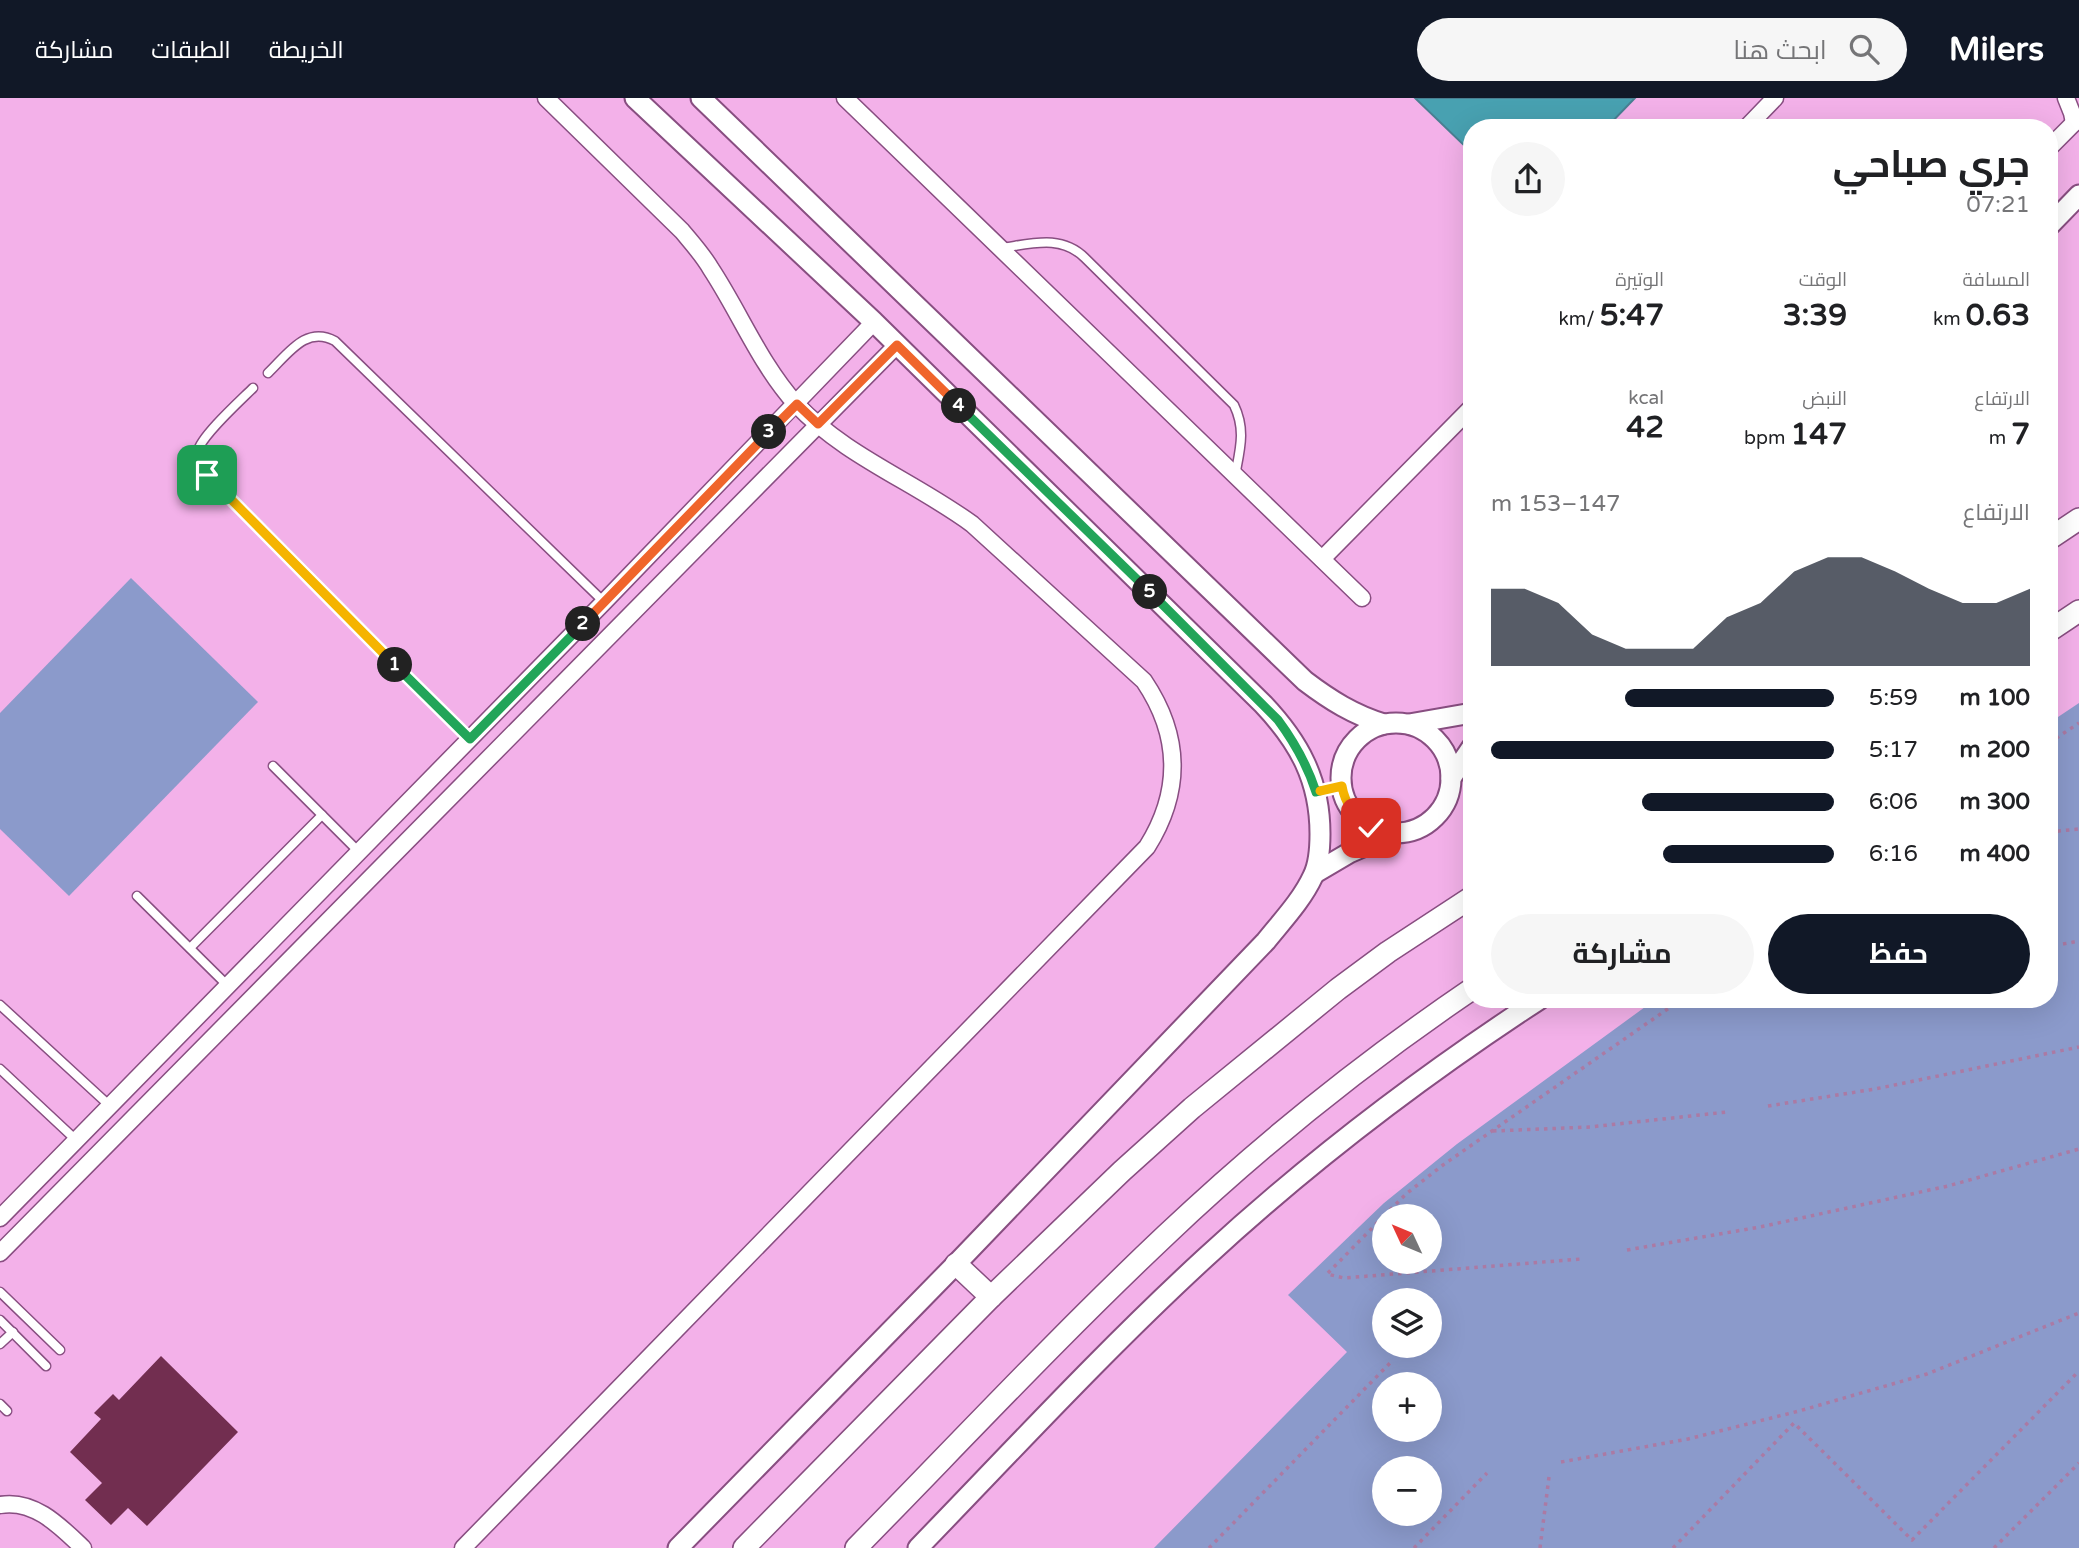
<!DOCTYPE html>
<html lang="ar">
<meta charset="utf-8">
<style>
:root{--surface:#fff;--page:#f6f6f6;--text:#202124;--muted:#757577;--accent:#111827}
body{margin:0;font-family:"Varela Round",Cairo,sans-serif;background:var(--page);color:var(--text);direction:rtl;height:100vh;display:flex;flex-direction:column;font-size:26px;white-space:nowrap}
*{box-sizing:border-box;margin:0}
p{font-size:23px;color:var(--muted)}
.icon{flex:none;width:38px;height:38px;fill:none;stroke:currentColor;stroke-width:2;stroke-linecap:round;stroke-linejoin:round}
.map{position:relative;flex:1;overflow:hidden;direction:ltr}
.side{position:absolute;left:1463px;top:21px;width:595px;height:889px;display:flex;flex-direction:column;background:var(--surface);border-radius:28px;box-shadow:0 7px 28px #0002;direction:rtl}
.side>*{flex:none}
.needle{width:46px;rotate:314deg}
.buttons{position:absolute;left:1372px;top:1106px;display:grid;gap:14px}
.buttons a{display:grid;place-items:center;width:70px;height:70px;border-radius:50%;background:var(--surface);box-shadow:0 7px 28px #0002;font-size:35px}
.pin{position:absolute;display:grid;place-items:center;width:60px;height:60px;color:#fff;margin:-30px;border-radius:14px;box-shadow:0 4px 10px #0006}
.km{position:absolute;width:35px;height:35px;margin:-18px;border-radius:50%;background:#222;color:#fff;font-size:19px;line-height:35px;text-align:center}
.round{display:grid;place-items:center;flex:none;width:74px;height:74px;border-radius:37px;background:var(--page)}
.head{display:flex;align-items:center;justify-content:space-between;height:119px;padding:0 28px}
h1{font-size:38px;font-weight:700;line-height:52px}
.metrics{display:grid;grid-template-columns:repeat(3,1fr);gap:10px;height:119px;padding:7px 28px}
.metrics div{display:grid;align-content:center}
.metrics b{font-size:30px;font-weight:700}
.metrics small{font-size:19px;font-weight:400}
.metrics p{font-size:19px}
.chart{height:196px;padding:14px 28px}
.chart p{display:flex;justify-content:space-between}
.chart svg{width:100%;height:126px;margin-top:7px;fill:var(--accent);opacity:.7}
.primary-button{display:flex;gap:14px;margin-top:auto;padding:14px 28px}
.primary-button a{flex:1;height:80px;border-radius:42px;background:var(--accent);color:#fff;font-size:28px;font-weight:700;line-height:80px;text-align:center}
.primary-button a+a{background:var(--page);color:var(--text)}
ul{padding:0 28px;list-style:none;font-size:23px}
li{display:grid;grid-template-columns:112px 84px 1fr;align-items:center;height:52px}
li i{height:18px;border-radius:9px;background:var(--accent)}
header{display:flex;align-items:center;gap:42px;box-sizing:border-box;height:98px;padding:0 35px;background:var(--accent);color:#fff}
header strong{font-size:33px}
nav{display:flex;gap:38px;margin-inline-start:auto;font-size:24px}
.search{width:490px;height:63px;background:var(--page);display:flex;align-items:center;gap:18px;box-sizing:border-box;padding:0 24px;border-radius:38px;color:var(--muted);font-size:26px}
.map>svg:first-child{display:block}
.green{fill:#8b9acb;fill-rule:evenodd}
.water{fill:#48a1b1;stroke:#497f92;stroke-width:2}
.building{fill:#722e50}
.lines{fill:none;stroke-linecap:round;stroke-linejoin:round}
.service-casing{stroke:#884e81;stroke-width:11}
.minor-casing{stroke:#884e81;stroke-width:19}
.tertiary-casing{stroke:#884e81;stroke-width:23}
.secondary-casing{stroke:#884e81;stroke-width:24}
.path{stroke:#ab7aa4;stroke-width:3.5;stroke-dasharray:3.5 5;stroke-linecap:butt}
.service{stroke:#fff;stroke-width:8}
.minor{stroke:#fff;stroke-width:16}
.tertiary{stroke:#fff;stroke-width:19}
.secondary{stroke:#fff;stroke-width:21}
.split-1-casing{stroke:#fff;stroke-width:14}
.split-2-casing{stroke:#fff;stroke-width:14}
.split-3-casing{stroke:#fff;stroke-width:14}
.split-4-casing{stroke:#fff;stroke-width:14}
.split-5-casing{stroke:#fff;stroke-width:14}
.split-6-casing{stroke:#fff;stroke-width:14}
.split-7-casing{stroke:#fff;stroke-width:14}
.split-1{stroke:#f5b400;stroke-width:9}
.split-2{stroke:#22a559;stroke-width:9}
.split-3{stroke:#f0652b;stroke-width:9}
.split-4{stroke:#f0652b;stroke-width:9}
.split-5{stroke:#22a559;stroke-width:9}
.split-6{stroke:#22a559;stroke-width:9}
.split-7{stroke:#f5b400;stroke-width:9}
</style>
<header>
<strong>Milers</strong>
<div class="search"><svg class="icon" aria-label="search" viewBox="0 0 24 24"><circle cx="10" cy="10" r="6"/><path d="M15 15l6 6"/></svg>ابحث هنا</div>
<nav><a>الخريطة</a><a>الطبقات</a><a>مشاركة</a></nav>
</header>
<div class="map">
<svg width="2079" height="1450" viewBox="0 0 2079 1450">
<rect width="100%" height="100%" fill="#f3b1e9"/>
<g class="green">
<path d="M131,480L258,604L69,798L0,731V615Z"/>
<path d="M2079,605V1450H1154L1347,1254L1288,1197L1384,1105L1457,1046L1656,901H2049V625ZM1384,1118H1430V1164H1384ZM1384,1202H1430V1248H1384ZM1384,1286H1430V1332H1384ZM1384,1370H1430V1416H1384Z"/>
</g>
<path class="water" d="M1415,0H1635L1606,30H1472V55Z"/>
<path class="building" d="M161,1258L238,1334L147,1428L128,1410L111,1427L85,1402L102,1385L70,1354L101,1321L94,1315L113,1296L119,1302Z"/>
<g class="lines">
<defs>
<g id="service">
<path d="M1001,150C1031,146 1061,136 1085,160L1234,307C1246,332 1240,351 1235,378"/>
<path d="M268,275C288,256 306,227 335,243L604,504"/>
<path d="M253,290C241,302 201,338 198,353C197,358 199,364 201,369L470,641"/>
<path d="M273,668L359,754"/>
<path d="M137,798L228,888"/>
<path d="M190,850L322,717"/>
<path d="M0,907L110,1008"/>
<path d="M0,971L76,1042"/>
<path d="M0,1194L60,1252"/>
<path d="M0,1222L46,1268"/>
<path d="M0,1246L13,1234"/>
<path d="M0,1306L7,1313"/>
</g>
<g id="minor">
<path d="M845,0L1362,500"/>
<path d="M2066,0L2072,15L2074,25"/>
<path d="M1746,30L1775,0"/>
<path d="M2049,50L2079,20"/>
<path d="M1322,461L1472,309"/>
<path d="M0,1120L604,504L874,224"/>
<path d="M0,1155L897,247"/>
<path d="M0,1407C34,1401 60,1428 83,1450"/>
<path d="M463,1450L1147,749C1182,693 1181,638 1144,583L972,426C915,384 845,358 796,306C760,266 740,215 711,171C703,157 692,145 682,133L546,0"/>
</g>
<g id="tertiary">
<path d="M635,0L874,224L1263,606C1299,644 1320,682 1320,736C1320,749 1319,766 1313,778C1302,802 1282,823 1266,843L956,1166L678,1450"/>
<path d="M701,0L1305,583C1330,602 1354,617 1384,626"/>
<path d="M2049,128L2079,97"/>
<circle cx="1396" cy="680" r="55"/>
<path d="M1409,626L1472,615"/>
<path d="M1451,680L1472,649"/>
<path d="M1315,775L1349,755L1395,735"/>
<path d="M918,1450C1012,1353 1105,1252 1205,1160C1308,1065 1422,978 1540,901"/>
</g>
<g id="secondary">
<path d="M2049,441L2079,421"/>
<path d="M2049,533L2079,513"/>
<path d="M956,1166L991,1199"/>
<path d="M744,1450L991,1199L1122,1073L1192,1010L1338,891L1388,854L1472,799"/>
<path d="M856,1450C959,1345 1059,1238 1166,1137C1261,1047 1363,965 1472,891"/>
</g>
</defs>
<use href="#service" class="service-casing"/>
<use href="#minor" class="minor-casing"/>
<use href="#tertiary" class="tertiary-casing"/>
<use href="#secondary" class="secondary-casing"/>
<g class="path">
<path d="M2049,645L2079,625"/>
<path d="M2049,734L2079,731"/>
<path d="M2063,846L2079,843"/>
<path d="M1768,1008L1875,991L2079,949"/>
<path d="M1493,1033L1590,1029L1727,1014"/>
<path d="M1384,1118L1406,1096L1443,1067L1682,901"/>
<path d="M1384,1118L1327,1176L1344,1180L1581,1161"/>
<path d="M1627,1152L1760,1129L1948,1088L2079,1051"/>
<path d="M1561,1364L1688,1341L1799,1313L1927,1276L2079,1215"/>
<path d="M1209,1450L1392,1263"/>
<path d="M1414,1450L1487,1375"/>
<path d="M1540,1450L1549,1379"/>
<path d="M1673,1450L1794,1325L1912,1442L2079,1273"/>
<path d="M1994,1450L2079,1365"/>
</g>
<use href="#service" class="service"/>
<use href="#minor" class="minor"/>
<use href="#tertiary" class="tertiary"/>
<use href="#secondary" class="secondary"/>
</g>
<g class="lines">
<defs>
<path id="split-1" d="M207,377L395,567"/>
<path id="split-2" d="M395,567L470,641L583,526"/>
<path id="split-3" d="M583,526L769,334"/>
<path id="split-4" d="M769,334L797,306L818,326L897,247L959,308"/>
<path id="split-5" d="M959,308L1150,494"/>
<path id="split-6" d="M1150,494L1278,622C1295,645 1307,666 1316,694L1320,693"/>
<path id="split-7" d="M1320,693L1342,688C1345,707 1356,719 1371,730"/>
</defs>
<use href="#split-1" class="split-1-casing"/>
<use href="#split-2" class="split-2-casing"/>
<use href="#split-3" class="split-3-casing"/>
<use href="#split-4" class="split-4-casing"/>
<use href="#split-5" class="split-5-casing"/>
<use href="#split-6" class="split-6-casing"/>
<use href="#split-7" class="split-7-casing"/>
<use href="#split-1" class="split-1"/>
<use href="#split-2" class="split-2"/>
<use href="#split-3" class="split-3"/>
<use href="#split-4" class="split-4"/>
<use href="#split-5" class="split-5"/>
<use href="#split-6" class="split-6"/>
<use href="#split-7" class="split-7"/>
</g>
</svg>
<div class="buttons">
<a><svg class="needle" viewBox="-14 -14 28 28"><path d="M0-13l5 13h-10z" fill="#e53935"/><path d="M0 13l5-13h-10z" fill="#757577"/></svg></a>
<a><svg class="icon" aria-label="layers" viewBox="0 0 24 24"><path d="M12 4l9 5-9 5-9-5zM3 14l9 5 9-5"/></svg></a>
<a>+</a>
<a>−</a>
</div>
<div class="pin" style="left:207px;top:377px;background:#1e9e55"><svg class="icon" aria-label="arrive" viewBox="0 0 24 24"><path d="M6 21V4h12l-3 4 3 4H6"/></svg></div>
<div class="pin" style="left:1371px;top:730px;background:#d93025"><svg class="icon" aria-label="check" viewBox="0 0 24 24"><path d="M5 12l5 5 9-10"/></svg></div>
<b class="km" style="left:395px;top:567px">1</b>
<b class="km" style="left:583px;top:526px">2</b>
<b class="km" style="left:769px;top:334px">3</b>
<b class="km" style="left:959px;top:308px">4</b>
<b class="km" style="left:1150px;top:494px">5</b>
<section class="side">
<div class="head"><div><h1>جري صباحي</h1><p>07:21</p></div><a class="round"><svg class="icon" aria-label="share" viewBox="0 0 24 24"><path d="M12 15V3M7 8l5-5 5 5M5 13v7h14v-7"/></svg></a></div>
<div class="metrics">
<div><p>المسافة</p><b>0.63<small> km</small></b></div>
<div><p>الوقت</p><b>3:39</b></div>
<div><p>الوتيرة</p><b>5:47<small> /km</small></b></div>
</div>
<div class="metrics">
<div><p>الارتفاع</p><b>7<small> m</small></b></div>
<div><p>النبض</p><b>147<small> bpm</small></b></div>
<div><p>kcal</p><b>42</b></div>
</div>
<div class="chart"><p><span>الارتفاع</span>147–153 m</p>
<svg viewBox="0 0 160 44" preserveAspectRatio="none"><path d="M0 44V17L10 17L20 22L30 33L40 38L50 38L60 38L70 27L80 22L90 11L100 6L110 6L120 11L130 17L140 22L150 22L160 17V44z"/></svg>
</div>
<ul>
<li><b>100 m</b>5:59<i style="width:61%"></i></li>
<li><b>200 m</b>5:17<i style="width:100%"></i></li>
<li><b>300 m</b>6:06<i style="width:56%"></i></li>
<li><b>400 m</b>6:16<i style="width:50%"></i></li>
</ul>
<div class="primary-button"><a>حفظ</a><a>مشاركة</a></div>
</section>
</div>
